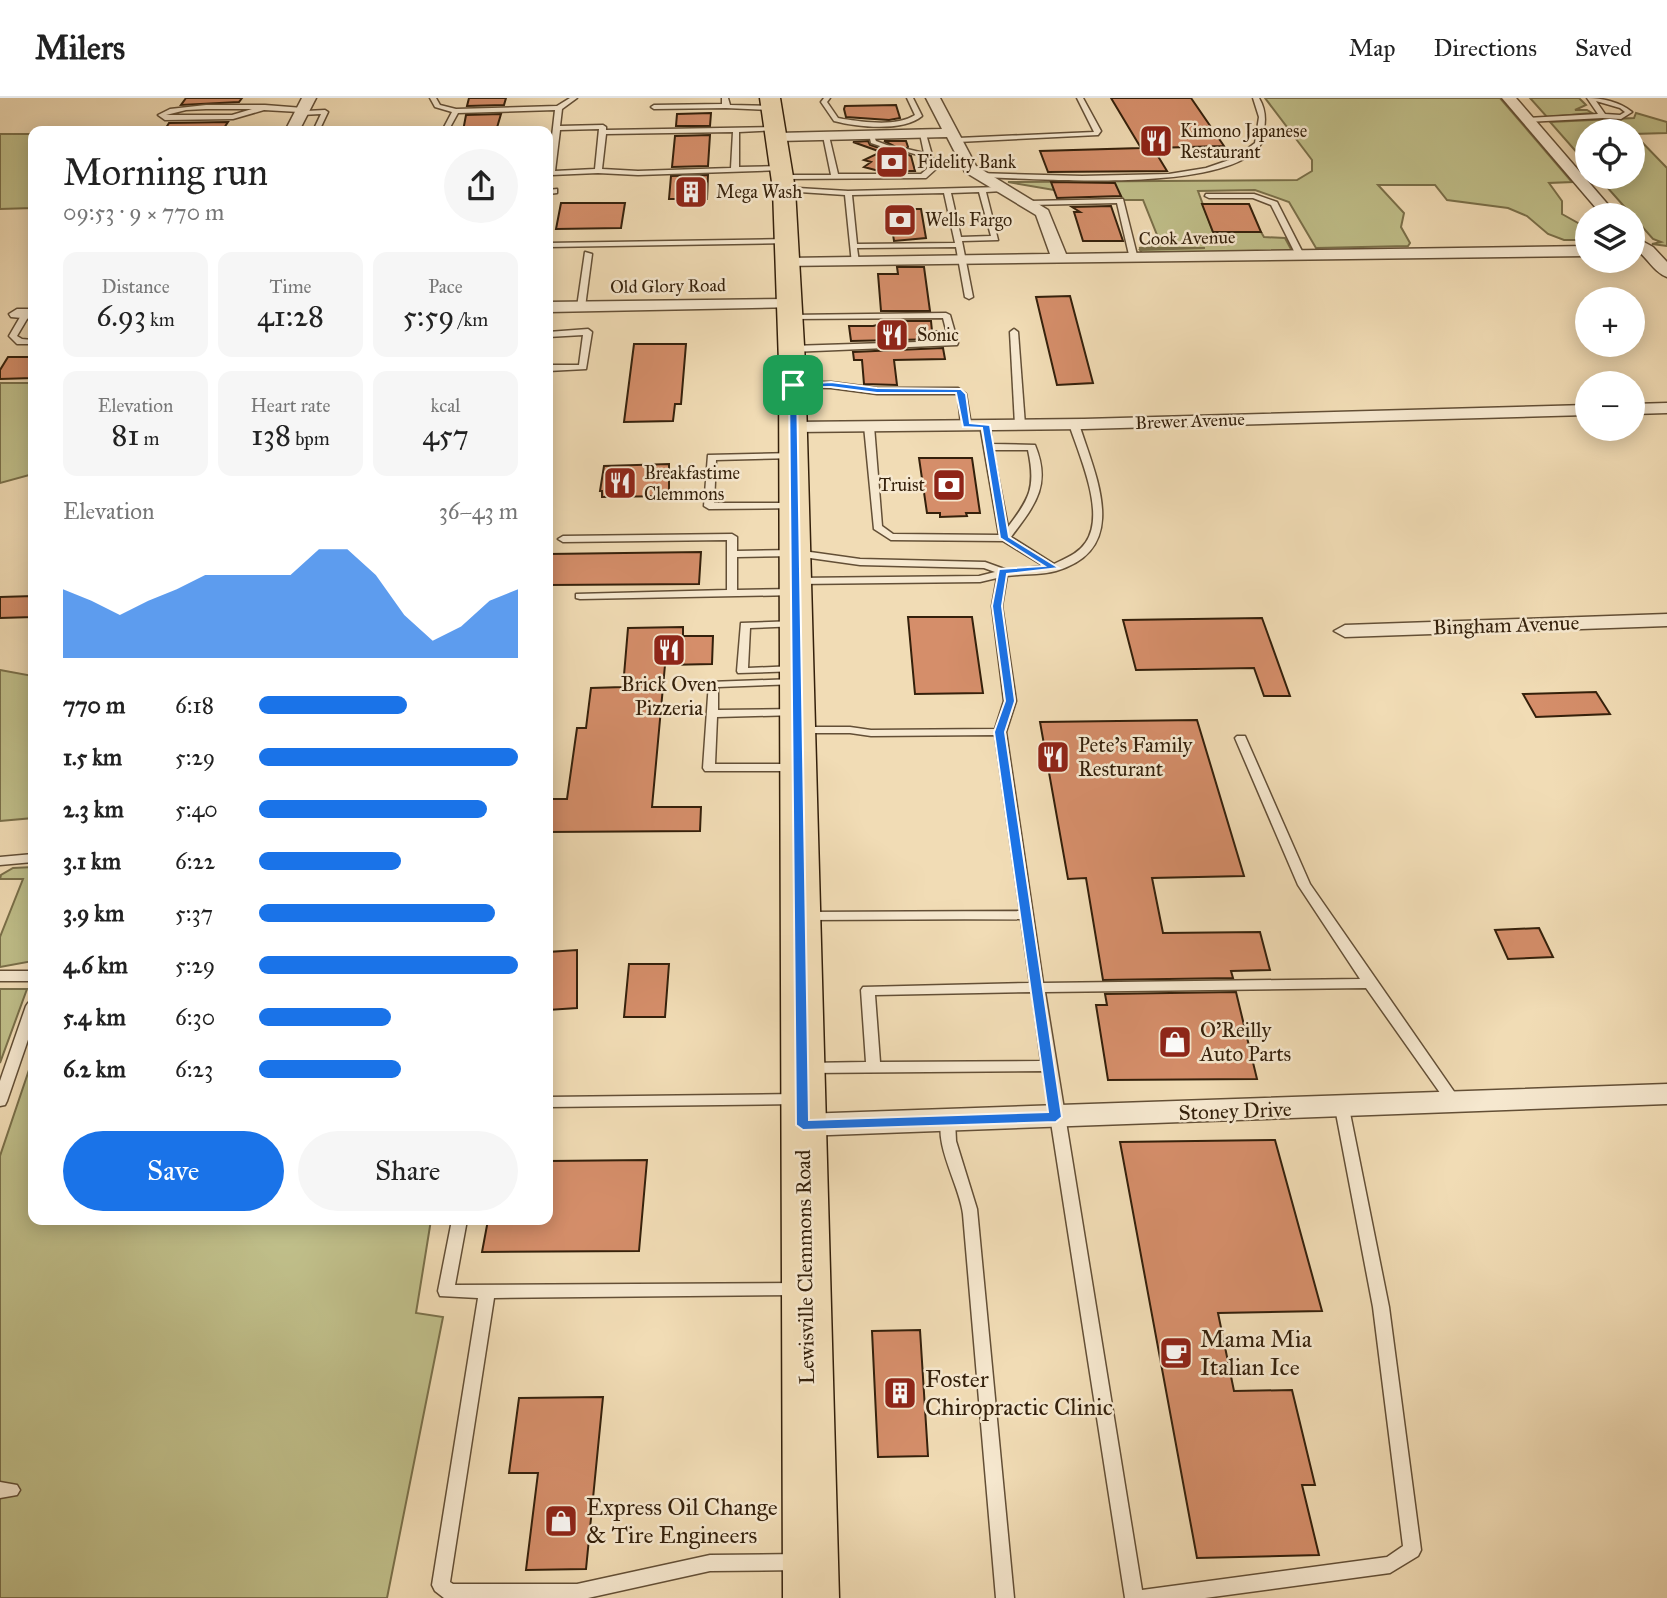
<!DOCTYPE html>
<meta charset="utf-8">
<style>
:root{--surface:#fff;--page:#f6f6f6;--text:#222;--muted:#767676;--line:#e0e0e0;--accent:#1a73e8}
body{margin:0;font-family:"IM FELL Great Primer",serif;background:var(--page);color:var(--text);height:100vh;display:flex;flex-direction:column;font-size:26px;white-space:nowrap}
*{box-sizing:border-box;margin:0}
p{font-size:23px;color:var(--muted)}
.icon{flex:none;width:38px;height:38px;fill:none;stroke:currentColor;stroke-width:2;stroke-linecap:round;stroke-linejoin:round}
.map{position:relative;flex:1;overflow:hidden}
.sheet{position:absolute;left:28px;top:28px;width:525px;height:1099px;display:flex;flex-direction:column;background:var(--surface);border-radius:14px;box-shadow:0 4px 18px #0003}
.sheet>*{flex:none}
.tools{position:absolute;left:1575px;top:21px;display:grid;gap:14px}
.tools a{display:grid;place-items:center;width:70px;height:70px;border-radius:50%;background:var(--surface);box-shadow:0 4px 18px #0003;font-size:35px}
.pin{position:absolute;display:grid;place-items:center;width:60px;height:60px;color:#fff;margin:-30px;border-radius:14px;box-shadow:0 4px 10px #0006}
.round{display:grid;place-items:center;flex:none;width:74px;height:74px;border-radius:37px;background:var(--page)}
.head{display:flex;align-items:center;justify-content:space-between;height:119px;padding:0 35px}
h1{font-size:38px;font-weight:600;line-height:52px}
.metrics{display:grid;grid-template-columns:repeat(3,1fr);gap:10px;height:119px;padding:7px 35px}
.metrics div{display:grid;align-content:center;border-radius:14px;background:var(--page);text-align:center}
.metrics b{font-size:30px;font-weight:600}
.metrics small{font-size:19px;font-weight:400}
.metrics p{font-size:19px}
.chart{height:196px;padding:14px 35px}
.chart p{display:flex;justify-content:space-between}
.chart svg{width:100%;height:126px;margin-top:7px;fill:var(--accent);opacity:.7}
.cta{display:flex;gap:14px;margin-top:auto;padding:14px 35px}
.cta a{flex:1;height:80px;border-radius:42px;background:var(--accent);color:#fff;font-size:28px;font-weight:600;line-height:80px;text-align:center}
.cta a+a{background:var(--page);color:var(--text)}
ul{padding:0 35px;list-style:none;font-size:23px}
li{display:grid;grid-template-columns:112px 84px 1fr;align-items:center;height:52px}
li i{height:18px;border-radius:9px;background:var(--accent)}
header{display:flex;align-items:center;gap:42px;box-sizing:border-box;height:98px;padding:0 35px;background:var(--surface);border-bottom:2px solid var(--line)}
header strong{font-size:33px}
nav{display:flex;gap:38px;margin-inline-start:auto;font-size:24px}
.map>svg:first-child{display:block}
.green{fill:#c0bf8a;stroke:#7a704a;stroke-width:2}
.building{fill:#d58e6a;stroke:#34200b;stroke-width:2}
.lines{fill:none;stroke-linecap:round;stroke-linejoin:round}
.service-casing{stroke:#634f36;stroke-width:3}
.minor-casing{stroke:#634f36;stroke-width:3}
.primary-casing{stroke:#34200b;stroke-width:3}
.service{fill:#f6e8cf;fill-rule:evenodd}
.minor{fill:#f6e8cf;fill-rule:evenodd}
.primary{fill:#f1dcb5;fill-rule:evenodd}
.route{fill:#1a73e8;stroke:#fff;stroke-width:2;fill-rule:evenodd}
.labels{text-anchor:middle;stroke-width:5;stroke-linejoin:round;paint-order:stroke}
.far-poi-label{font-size:18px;fill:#34200b;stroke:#f6e8cf;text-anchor:start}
.far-street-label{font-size:18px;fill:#34200b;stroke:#f6e8cf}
.street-label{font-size:21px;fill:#34200b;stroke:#f6e8cf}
.poi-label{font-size:21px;fill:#34200b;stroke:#f6e8cf;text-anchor:start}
.near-poi-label{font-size:24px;fill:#34200b;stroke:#f6e8cf;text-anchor:start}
</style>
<header>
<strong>Milers</strong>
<nav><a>Map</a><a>Directions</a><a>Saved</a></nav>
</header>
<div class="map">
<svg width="1667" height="1500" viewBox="0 0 1667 1500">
<rect width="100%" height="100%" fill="#f1dcb5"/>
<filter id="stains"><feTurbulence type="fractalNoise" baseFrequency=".00286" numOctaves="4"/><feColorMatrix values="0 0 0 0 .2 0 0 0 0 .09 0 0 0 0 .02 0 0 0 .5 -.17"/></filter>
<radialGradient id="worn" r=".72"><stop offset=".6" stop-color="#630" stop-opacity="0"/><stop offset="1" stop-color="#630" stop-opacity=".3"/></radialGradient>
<g class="green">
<path d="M1265,0H1500L1572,84L1549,85L1562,103V116L1587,130V142H1564L1548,136L1527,118L1508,110L1447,102L1435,87H1378L1404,115L1401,129L1410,145L1408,148L1316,150L1289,104L1255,92L1198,93L1213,134H1261L1264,139L1285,140L1292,153L1142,155L1140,152L1205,150H1139L1161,147L1143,102H1123L1117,91L1054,92L1008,84L1297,82L1312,73V62Z"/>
<path d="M1530,0H1579L1586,7L1575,12H1587L1592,15L1547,19Z"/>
<path d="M1636,15L1667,24V35L1634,36L1667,70V148L1652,146L1661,144L1653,141L1598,79H1633V33H1587V66L1550,24L1634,20Z"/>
<path d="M0,36H33V110L0,111Z"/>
<path d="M0,285H33V376L0,385Z"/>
<path d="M0,572L33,578V720L0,723Z"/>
<path d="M33,769V863L0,869V839L23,781H0L1,777L13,770Z"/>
<path d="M0,891H27L0,965Z"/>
<path d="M33,960V1122H431L416,1215L443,1219L387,1500H0V1058Z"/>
</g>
<g class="building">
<path d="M186,0H242L239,4L181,7Z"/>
<path d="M469,0H506L504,7L467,8Z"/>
<path d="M1111,0H1191L1224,48L1153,50L1167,73L1048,74L1040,53L1141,50Z"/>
<path d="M896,7L900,20L889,22L846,19L844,11L845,8Z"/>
<path d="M711,15L710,28H676L677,16Z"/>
<path d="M501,16L496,33H463L466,17Z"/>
<path d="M228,24L222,33H164L169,25Z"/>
<path d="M710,37L708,68L672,69L675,38Z"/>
<path d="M868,43L870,47L888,53L894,48L884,43H906L908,49L902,54L911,58L915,73H879L864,69L871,64L864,62L881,54L853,44Z"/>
<path d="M708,77L707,101H669L671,78Z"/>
<path d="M1051,84L1115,85L1121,98L1057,100Z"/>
<path d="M561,105H625L621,130L556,131Z"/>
<path d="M1202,106H1249L1261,134H1213Z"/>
<path d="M1111,108L1123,143H1083L1074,114H1080L1072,109Z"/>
<path d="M889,111H921L926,140L894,143Z"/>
<path d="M897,169H924L930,213H881L878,176H898Z"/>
<path d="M1070,198L1093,285L1057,287L1036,199Z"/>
<path d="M882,223H931L932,233H939L940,241L851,243L849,228H873L882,226Z"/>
<path d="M634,246H686L681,306H675L673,323L624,324Z"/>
<path d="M943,250L945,261L894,262L897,287L864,286L862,262H854L853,254Z"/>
<path d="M8,259H33V280L0,281V272Z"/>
<path d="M919,360H972L980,415H966L967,418L940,419V415H927Z"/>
<path d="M669,366V398L602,399V393H600L604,368Z"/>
<path d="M701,454L699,486L548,487V456Z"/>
<path d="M33,498V519L0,520V499Z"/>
<path d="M908,519H972L983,595L915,596Z"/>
<path d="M1262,520L1290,598H1264L1254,570L1136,572L1123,522Z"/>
<path d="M683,529V538H713L712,566L665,567L652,709H701L700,733L548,734V701H567L577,630H586L591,590L623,589L628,530Z"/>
<path d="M1596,594L1610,616L1536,619L1523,596Z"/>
<path d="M1197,622L1244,778L1152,780L1163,835L1260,834L1270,872L1231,873L1233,880L1103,882L1086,780L1068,781L1040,624Z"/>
<path d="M1539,830L1553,859L1508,861L1495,832Z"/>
<path d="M577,852V910L548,912V854Z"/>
<path d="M629,866H669L665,919H624Z"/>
<path d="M1236,894L1257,981L1108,982L1096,907H1107L1105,896Z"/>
<path d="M1275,1042L1322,1213L1218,1215L1234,1293L1292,1292L1315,1387H1302L1319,1457L1197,1460L1120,1044Z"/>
<path d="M647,1062L639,1153L482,1154L488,1122H548V1063Z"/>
<path d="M920,1232L928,1358L878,1359L872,1233Z"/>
<path d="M603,1299L586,1471L526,1472L538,1375H509L519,1300Z"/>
</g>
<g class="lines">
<defs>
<g id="service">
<path d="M430,0H436L440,7L456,11L557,8L570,0H577L562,11L560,28L603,27L606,29V32L776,29L778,30V32L739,34V69L782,68L786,70L782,72L638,77L598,75L551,77H548V73L555,12L458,15L448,33H442L452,14L435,9ZM599,31L595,71L555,73L560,32ZM733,34L731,70L638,73L602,71L606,36Z"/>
<path d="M722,0H728L730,7L772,8L775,10L772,12L726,10L654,11L651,9L654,7L722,6Z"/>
<path d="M824,0H830L827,4L838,20L843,21C865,24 896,29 915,17L907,0H913L922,18C903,34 857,29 834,23L821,4Z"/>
<path d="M1077,0H1083L1101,33L1098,37L958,44L955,42L958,40L1094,34Z"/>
<path d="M1253,0H1259C1265,10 1266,20 1264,31C1264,35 1264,42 1261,46C1228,97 1033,80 976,79L972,77L976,75L1082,78L1169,76L1206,70L1235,60L1255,45L1259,19Z"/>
<path d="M1587,0C1602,0 1620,4 1632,14L1621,21L1603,20L1527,24L1524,22L1527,20L1598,16ZM1596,3L1620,10L1625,14L1620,17L1605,16Z"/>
<path d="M206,7H265L303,10L306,13L325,12L328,14L319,33H313L321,16L301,17L299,16V14L264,12L233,21L165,22L158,17L170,11ZM206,11H252L232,17H166L186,12Z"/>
<path d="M923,34L926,36L936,71L926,80L783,81L779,79L783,77H831L823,38L826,36L829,38L838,76H921L928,70L925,59L904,53L907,51L924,55L920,36Z"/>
<path d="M869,36H873L876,43L892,49L889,51L871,45Z"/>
<path d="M781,89L848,93L1002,89L1006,91L1002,93L986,94L998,142L962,143L973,199L969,201L965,199L956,149L857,150L859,164L852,166L845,97L784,93L780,91ZM979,94L991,138L961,139L951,95ZM944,95L955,145L857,146L852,97Z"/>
<path d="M557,91V95L548,96V92Z"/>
<path d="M1206,96H1254L1277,104L1304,157L1300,159L1296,157L1271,107L1253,100H1209L1205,98Z"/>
<path d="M1123,101L1138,161L1134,163L1130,161L1117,105L1030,107L1026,105L1030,103Z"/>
<path d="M787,141L791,143L790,145L548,149V145Z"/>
<path d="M585,154L592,156L585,209L581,211L577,209Z"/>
<path d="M23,214L30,216L17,238L22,241L33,242V246H17L9,238Z"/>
<path d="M946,215L950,217L958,245L957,247L791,254L787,251L791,248L949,243L943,220L787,221L786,219L790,217Z"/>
<path d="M588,231L592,234L586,271L548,273V267H579L583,237L548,239V234Z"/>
<path d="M1014,231L1018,234L1025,327L1020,330L1015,327L1010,234Z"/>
<path d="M793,284H831L877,290H958L966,296L971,327L966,330L961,327L958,297L956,296H877L831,290L790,289V285Z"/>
<path d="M1074,323L1079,326C1095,377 1132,451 1056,473C1041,477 1023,476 1007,478L1002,508L1016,603L1006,634L1043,885L1360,881L1298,787L1235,640L1237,638H1245L1310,786L1462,1005L1460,1009L1455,1010L1450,1009L1366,890L1045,894L1142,1492L1387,1459L1403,1448L1373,1209L1335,1010L1337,1006L1342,1005L1347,1006L1349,1010L1389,1209L1421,1452L1418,1458L1390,1475L1205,1500H1125L1043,973L807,975L802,974L800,970L802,966L807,965L866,964L861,892L863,889L1030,885L1021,821L805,822L799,818L805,814L1020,813L995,637L871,638L850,635H799L793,632L799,629H850L871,632L995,631L1004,603L992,508L997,480L980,484L796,486L791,483L796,480L979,478L995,474L984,470L860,467L796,458L737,459V492L796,491L801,494L796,497L580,501L576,500V496L727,492V442L563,444L558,441L563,438L732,436L737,439V453L796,452L860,461L985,464L1007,472L1044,468L1003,443L891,442L874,431L864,328L869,325L874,328L882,428L893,436L999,437L980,327L985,324L990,327L992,346L1035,347C1052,388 1034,408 1011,439L1054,466C1066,460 1078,456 1086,444C1106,415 1079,357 1069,326ZM993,352H1028C1036,389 1030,400 1008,429ZM1032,894L1041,963L880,964L875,897Z"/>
<path d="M794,355L799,358L797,360L716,362L714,405H794L799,408L797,410L709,411L704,408L708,357Z"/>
<path d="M796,523L800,524L801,526L800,528L750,530L748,570L794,568L799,571L798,573L738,575L737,573L741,525Z"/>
<path d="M794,581L799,584L798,586L718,589V612L797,611L803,614L797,617L717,619L715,666H794L798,667L800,670L798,673H705L703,670L709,584Z"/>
<path d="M33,756V764L0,767V759Z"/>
<rect x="0" y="873" width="33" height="10"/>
<path d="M33,903V927L7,1003L5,1007L0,1008V983L26,908L28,905Z"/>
<path d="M796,996L801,997L803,1001L801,1005L796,1006L548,1009V999Z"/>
<path d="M948,1017L953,1018L955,1022L956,1043L977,1111L1014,1500H996C985,1372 974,1244 963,1116C960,1088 932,1044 943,1018Z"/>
<path d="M452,1122H467L455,1187L798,1185L804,1186L806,1191L804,1196L798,1197L494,1200L450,1484L453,1486H577L710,1457L800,1456L806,1458L809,1464L806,1470L800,1472L710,1473L588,1500H444L435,1493L432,1487L478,1200L440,1198L438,1193Z"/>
<path d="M0,1384L17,1387L20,1392L17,1397L0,1400Z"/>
</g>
<g id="minor">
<path d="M302,0H316L299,33H285Z"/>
<path d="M926,0H940L976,68L1048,112L1066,156L1587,148V158L782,168V162L788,160L1050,156L1036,117L965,74L947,39L778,43L771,39L778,35L942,31Z"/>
<path d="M1502,0H1516L1617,117H1602Z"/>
<path d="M1633,138L1653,149L1667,164V179C1653,174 1646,157 1633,149Z"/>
<path d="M790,201L796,203V209L548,214V204Z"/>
<path d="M17,211H33V221L11,219L9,216Z"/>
<path d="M1667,305V315L1633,316V306Z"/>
<path d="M1587,307V317L1084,331L793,334L784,329L793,324L1084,321Z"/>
<path d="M1667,516V528L1345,539L1334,533L1345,527Z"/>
<path d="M1667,986V1006L803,1038L793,1035L789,1027L793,1019L803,1016Z"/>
</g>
<path id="primary" d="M760,0H780L795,91L805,265L839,1500H783L779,265L773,91Z"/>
</defs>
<use href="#service" class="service-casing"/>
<use href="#minor" class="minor-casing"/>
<use href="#primary" class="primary-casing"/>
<use href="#service" class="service"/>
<use href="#minor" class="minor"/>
<use href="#primary" class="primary"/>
</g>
<path class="route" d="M831,284L877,290L961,291L966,296L970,325L990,327L1009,439L1059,470L1007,476L1002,508L1015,603L1005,634L1062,1019L1056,1024L803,1032L796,1027L789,287ZM797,289H831L877,295H956L963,329L982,330L1000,440L1044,468L999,471L992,508L1005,603L994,634L1048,1014L809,1022Z"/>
<defs>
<symbol id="restaurant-square" viewBox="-11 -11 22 22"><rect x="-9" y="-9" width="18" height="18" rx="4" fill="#8f2418" stroke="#f6e8cf"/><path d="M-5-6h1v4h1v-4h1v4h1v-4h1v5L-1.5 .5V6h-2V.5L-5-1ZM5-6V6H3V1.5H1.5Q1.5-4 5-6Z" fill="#fff"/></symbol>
<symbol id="bank-square" viewBox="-11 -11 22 22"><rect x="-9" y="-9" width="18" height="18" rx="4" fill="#8f2418" stroke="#f6e8cf"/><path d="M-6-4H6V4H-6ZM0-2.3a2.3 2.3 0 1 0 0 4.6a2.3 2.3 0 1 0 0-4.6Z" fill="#fff"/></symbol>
<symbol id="building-square" viewBox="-11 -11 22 22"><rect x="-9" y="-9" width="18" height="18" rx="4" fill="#8f2418" stroke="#f6e8cf"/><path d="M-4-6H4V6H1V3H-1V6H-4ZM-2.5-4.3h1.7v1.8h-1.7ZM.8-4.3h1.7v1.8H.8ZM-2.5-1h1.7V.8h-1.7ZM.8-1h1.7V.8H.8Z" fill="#fff"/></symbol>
<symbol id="shop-square" viewBox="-11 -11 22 22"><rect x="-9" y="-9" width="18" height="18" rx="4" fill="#8f2418" stroke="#f6e8cf"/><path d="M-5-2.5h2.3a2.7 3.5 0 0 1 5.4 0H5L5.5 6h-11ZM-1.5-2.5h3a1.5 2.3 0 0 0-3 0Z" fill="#fff"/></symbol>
<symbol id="cafe-square" viewBox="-11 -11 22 22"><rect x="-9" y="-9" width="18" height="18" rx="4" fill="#8f2418" stroke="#f6e8cf"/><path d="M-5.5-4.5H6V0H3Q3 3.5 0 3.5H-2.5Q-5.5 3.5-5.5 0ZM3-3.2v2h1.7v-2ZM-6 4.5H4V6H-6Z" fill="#fff"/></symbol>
</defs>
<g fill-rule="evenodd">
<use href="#restaurant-square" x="1137" y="24" width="38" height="38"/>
<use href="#bank-square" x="873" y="45" width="38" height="38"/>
<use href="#building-square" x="672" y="75" width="38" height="38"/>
<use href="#bank-square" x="881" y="103" width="38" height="38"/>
<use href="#restaurant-square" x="873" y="218" width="38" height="38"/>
<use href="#restaurant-square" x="601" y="366" width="38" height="38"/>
<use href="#bank-square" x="930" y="368" width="38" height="38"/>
<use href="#restaurant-square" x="650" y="533" width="38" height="38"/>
<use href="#restaurant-square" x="1034" y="640" width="38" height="38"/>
<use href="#shop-square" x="1156" y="925" width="38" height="38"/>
<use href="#cafe-square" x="1157" y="1236" width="38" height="38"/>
<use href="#building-square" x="881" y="1276" width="38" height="38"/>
<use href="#shop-square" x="542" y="1404" width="38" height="38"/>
</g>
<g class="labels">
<g class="far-poi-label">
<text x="1180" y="39">Kimono Japanese<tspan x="1180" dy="21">Restaurant</tspan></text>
<text x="917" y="70">Fidelity Bank</text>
<text x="716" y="100">Mega Wash</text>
<text x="925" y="128">Wells Fargo</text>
<text x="917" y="243">Sonic</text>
<text x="644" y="381">Breakfastime<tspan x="644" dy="21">Clemmons</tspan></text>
<text x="925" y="393" text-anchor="end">Truist</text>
</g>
<g class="far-street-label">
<text transform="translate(1187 140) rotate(-1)" y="6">Cook Avenue</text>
<text transform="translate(668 188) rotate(-1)" y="6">Old Glory Road</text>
<text transform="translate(1190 323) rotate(-2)" y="6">Brewer Avenue</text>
</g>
<g class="street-label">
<text transform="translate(1506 527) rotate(-2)" y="7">Bingham Avenue</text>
<text transform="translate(1235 1013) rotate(-2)" y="7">Stoney Drive</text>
<text transform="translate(805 1169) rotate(-91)" y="7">Lewisville Clemmons Road</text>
</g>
<g class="poi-label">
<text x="669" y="593" text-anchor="middle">Brick Oven<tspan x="669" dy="24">Pizzeria</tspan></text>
<text x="1078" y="654">Pete's Family<tspan x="1078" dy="24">Resturant</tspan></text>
<text x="1200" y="939">O'Reilly<tspan x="1200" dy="24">Auto Parts</tspan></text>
</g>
<g class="near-poi-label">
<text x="1200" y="1249">Mama Mia<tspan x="1200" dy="28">Italian Ice</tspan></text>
<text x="925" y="1289">Foster<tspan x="925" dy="28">Chiropractic Clinic</tspan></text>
<text x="586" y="1417">Express Oil Change<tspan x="586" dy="28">&amp; Tire Engineers</tspan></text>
</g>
</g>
<rect width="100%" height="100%" filter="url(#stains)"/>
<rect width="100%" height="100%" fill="url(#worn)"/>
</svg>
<div class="tools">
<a><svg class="icon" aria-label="locate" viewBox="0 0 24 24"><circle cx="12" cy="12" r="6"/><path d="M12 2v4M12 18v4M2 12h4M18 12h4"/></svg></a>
<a><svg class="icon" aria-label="layers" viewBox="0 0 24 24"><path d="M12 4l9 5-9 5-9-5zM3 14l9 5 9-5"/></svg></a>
<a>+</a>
<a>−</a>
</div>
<div class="pin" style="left:793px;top:287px;background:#1e9e55"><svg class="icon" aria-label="arrive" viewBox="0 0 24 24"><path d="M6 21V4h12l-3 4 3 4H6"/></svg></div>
<section class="sheet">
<div class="head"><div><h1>Morning run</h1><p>09:53 · 9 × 770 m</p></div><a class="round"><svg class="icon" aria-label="share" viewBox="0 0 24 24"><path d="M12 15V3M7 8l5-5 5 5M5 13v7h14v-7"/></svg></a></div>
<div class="metrics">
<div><p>Distance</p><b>6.93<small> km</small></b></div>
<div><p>Time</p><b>41:28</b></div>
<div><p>Pace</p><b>5:59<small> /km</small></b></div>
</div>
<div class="metrics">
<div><p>Elevation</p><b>81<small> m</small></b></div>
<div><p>Heart rate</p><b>138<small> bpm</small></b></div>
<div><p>kcal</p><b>457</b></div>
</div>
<div class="chart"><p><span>Elevation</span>36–43 m</p>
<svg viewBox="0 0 160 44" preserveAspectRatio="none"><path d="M0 44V20L10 24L20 29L30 24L40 20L50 15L60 15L70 15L80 15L90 6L100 6L110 15L120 29L130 38L140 33L150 24L160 20V44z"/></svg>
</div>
<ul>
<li><b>770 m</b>6:18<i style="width:57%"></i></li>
<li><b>1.5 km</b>5:29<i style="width:100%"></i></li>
<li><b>2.3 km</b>5:40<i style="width:88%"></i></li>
<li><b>3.1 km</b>6:22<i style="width:55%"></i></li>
<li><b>3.9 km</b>5:37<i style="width:91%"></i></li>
<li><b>4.6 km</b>5:29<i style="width:100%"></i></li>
<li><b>5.4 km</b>6:30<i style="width:51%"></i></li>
<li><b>6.2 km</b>6:23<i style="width:55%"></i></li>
</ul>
<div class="cta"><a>Save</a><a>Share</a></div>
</section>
</div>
